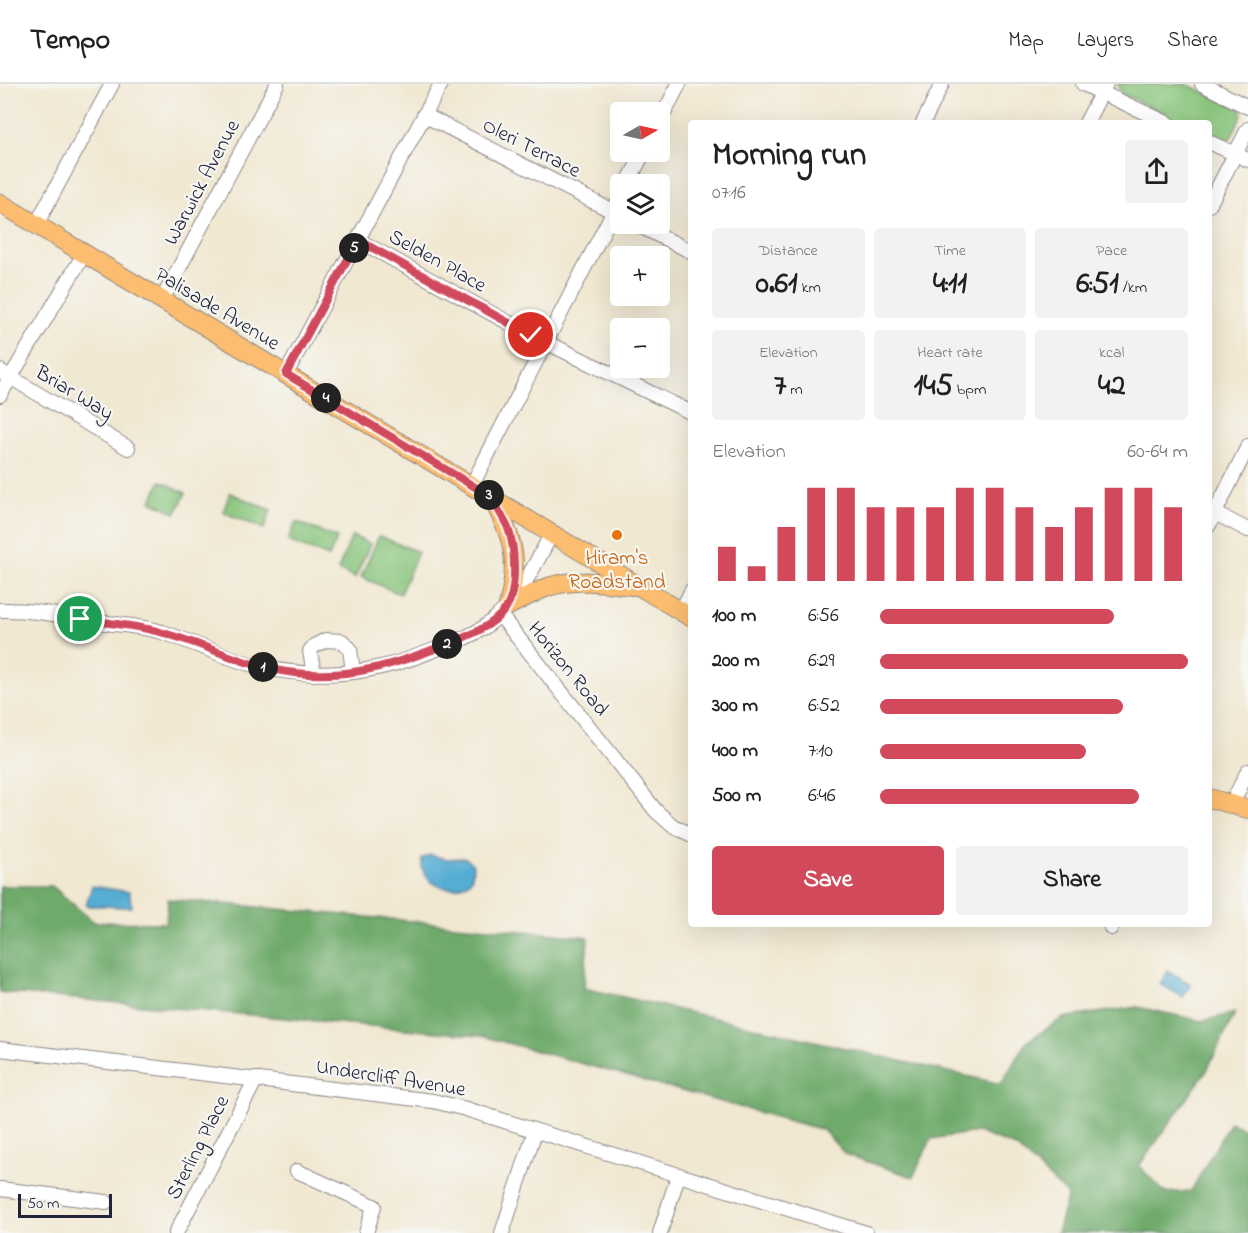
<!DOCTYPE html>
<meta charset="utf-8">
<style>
:root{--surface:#fff;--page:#f2f2f2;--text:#202124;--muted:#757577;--line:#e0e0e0;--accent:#d1495b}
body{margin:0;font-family:"Indie Flower",sans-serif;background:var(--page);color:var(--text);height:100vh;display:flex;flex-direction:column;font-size:22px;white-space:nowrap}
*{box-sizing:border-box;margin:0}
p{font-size:20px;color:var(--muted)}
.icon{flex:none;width:33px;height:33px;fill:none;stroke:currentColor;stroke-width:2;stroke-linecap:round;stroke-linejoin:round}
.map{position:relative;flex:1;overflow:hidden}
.drawer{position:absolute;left:688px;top:36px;width:524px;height:807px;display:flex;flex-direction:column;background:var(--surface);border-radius:6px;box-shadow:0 6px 24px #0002}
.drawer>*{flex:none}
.needle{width:39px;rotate:81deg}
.controls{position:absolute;left:610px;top:18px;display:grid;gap:12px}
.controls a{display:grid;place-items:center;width:60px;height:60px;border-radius:6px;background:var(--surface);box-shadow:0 6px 24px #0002;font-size:30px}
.scale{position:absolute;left:18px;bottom:15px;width:94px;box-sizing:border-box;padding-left:6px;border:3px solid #22223b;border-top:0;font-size:16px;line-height:21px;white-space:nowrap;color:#22223b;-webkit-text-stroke:4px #f6f6f2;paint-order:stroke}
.pin{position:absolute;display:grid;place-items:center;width:51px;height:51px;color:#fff;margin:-26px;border:3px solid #fff;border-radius:50%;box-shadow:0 2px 6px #0007}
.km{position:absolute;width:30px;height:30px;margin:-15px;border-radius:50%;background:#222;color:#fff;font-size:16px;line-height:30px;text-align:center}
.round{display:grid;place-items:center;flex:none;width:63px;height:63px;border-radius:6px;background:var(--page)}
.summary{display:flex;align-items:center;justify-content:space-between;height:102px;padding:0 24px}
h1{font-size:33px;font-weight:700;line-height:45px}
.metrics{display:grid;grid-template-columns:repeat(3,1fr);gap:9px;height:102px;padding:6px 24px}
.metrics div{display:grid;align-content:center;border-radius:6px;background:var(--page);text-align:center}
.metrics b{font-size:30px;font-weight:700}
.metrics small{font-size:16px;font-weight:400}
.metrics p{font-size:16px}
.chart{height:168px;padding:12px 24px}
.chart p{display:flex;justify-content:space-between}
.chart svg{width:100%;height:108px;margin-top:6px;stroke:var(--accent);stroke-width:6}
.primary-button{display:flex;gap:12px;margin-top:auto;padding:12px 24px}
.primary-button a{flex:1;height:69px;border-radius:6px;background:var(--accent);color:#fff;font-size:24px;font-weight:700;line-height:69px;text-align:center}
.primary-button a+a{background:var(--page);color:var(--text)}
ul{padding:0 24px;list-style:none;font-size:20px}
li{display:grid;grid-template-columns:96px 72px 1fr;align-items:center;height:45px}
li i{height:15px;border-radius:8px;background:var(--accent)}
header{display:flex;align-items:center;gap:36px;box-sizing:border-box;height:84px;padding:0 30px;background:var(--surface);border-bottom:2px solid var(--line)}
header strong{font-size:28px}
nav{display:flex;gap:33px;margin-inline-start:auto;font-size:21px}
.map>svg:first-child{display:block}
.green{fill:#88c47a;stroke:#55735a;stroke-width:1.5}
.forest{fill:#6eaa6a;stroke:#486652;stroke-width:1.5}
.water{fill:#56add3;stroke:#3c6887;stroke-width:1.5}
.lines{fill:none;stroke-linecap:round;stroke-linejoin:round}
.minor-casing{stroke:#8a8586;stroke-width:16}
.major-casing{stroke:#8a8586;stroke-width:20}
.minor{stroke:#fff;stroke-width:14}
.major{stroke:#fcbd6f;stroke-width:18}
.route-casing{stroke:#fff;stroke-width:12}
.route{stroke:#d1495b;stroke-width:8}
.food-dot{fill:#e8710a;stroke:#f6f6f2;stroke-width:2}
.labels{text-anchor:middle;stroke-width:4.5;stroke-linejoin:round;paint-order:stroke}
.street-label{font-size:21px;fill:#22223b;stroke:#f6f6f2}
.food-label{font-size:21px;fill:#c56008;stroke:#f6f6f2}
</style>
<header>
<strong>Tempo</strong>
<nav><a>Map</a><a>Layers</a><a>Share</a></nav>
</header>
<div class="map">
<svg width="1248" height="1149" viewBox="0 0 1248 1149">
<rect width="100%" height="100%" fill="#f6f6f2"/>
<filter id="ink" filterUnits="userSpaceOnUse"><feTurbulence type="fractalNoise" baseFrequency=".0167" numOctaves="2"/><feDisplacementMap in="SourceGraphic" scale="12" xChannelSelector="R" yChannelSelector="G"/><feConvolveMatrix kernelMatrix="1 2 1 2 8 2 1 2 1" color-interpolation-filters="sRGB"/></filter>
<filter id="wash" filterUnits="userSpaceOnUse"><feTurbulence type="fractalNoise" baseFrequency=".008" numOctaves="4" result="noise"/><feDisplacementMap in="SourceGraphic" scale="24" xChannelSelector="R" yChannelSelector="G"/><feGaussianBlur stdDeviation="1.35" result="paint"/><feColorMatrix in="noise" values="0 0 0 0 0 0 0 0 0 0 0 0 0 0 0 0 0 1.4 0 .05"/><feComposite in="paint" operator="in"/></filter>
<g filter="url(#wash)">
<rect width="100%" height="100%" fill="#f1e8d2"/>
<g class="green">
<path d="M1118,0H1186L1239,24L1242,26V31L1230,55L1223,57L1209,51V39H1183L1121,9Z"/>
<path d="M161,397L186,409L176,429L151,417Z"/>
<path d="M230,409L271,426L264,445L223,428Z"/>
<path d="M296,438L337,454L329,473L288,457Z"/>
<path d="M352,452L370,460L355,494L338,486Z"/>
<path d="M379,452L418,468L400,510L361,493Z"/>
</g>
<path class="forest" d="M0,802H52L94,838L166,839L168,815L588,853L584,904L1001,1000L1026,958L1063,934L1137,923L1202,937L1235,929L1206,988L1139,1082L1165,1109L1191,1107L1230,1038L1248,1047V1149H1057L1068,1111L1016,1063L977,1048L931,1055L913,1093L845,1070L823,1046L482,952L0,908Z"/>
<g class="water">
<path d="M430,771L446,775L466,774L473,781L472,793C458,815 418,802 422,775Z"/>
<path d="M92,802L129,808L132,823C122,824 115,823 106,822C98,821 94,824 86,821Z"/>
<path d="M1168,887L1191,900L1183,913L1160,900Z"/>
</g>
</g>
<g filter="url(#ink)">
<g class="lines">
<defs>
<g id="minor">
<path d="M1083,0L1167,39"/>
<path d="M1202,0L1248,23"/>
<path d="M424,31L620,131"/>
<path d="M660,37L679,0"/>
<path d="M923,39L942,0"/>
<path d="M1086,39L1106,0"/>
<path d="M1209,58L1248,76"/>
<path d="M627,100L644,68"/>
<path d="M1209,121L1248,45"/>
<path d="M636,140L692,168"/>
<path d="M36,141L112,0"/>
<path d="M358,156L531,251L692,329"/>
<path d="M162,216L277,0"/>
<path d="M0,287L128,364"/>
<path d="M286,290L441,0"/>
<path d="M0,311L84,170"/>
<path d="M472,401L621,113"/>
<path d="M1209,426L1248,446"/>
<path d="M1209,441L1248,362"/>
<path d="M0,526C33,525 67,533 99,538C120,541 142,542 162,548C189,557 215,569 243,578C303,596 363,593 421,571C441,563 465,556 483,544C517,521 533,484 552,449"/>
<path d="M681,527L692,506"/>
<path d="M500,531L656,727L673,742L692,751"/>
<path d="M314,590L310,567L314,562L326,556L342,557L350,565L353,588"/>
<path d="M1232,719L1248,687"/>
<path d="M1111,844L1112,840"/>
<path d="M0,965L433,1017L466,1025L866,1149"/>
<path d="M297,1087L374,1122L366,1149"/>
<path d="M0,1105L106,1118"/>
<path d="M176,1149L256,995"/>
<path d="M502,1149L535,1047"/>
<path d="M660,1149L678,1092"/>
</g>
<g id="major">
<path d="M0,119L692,534"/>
<path d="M491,413C514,455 520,475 508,522"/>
<path d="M508,522C522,515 536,507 551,502C578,494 606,499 633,502"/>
<path d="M1209,714L1248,725"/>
</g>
</defs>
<use href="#minor" class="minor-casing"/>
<use href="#major" class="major-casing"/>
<use href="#minor" class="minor"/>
<use href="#major" class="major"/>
</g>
</g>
<g class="lines" filter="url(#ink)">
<defs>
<path id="route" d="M80,535C106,539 135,541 160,548C206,560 247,584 295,589C350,595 394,581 445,561C466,553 493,543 506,524C518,506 515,462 508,444C503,433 496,422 490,412L286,290L358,156L531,251"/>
</defs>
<use href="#route" class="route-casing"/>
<use href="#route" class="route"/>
</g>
<circle class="food-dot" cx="617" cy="451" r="6"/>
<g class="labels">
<g class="street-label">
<text transform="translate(532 63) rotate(27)" y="7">Oleri Terrace</text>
<text transform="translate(201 98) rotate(-62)" y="7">Warwick Avenue</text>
<text transform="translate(438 176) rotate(29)" y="7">Selden Place</text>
<text transform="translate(218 224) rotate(31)" y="7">Palisade Avenue</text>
<text transform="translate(75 308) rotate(31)" y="7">Briar Way</text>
<text transform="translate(569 584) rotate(51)" y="7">Horizon Road</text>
<text transform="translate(391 993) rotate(9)" y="7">Undercliff Avenue</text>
<text transform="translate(197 1063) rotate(-63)" y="7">Sterling Place</text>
</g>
<g class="food-label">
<text x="617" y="480">Hiram's<tspan x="617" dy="24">Roadstand</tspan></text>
</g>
</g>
</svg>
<div class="controls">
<a><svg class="needle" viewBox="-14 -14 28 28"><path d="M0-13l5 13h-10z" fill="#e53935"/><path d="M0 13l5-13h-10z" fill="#757577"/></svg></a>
<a><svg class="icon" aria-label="layers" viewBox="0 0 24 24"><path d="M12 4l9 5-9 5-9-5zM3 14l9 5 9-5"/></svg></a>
<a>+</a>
<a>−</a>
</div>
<div class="scale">50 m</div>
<div class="pin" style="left:80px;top:535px;background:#1e9e55"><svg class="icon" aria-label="arrive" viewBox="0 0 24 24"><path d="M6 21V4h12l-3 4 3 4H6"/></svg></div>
<div class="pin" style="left:531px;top:251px;background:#d93025"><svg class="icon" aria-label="check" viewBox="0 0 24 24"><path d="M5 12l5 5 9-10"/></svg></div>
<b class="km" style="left:263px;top:583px">1</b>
<b class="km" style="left:447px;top:560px">2</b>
<b class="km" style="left:489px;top:411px">3</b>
<b class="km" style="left:326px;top:314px">4</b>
<b class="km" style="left:354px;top:164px">5</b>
<section class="drawer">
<div class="summary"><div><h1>Morning run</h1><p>07:16</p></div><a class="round"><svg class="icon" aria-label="share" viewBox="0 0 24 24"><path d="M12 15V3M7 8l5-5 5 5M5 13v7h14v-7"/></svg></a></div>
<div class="metrics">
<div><p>Distance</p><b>0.61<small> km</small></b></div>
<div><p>Time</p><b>4:11</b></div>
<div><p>Pace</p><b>6:51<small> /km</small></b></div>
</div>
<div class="metrics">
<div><p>Elevation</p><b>7<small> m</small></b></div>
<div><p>Heart rate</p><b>145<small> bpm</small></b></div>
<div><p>kcal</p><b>42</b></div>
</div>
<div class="chart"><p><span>Elevation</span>60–64 m</p>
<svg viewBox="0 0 160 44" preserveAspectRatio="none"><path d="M5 44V30M15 44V38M25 44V22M35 44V6M45 44V6M55 44V14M65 44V14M75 44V14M85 44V6M95 44V6M105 44V14M115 44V22M125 44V14M135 44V6M145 44V6M155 44V14"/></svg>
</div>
<ul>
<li><b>100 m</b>6:56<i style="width:76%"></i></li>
<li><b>200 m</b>6:29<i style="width:100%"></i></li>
<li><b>300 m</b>6:52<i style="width:79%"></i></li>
<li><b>400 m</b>7:10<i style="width:67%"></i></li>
<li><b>500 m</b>6:46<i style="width:84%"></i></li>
</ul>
<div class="primary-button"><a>Save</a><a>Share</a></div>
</section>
</div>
